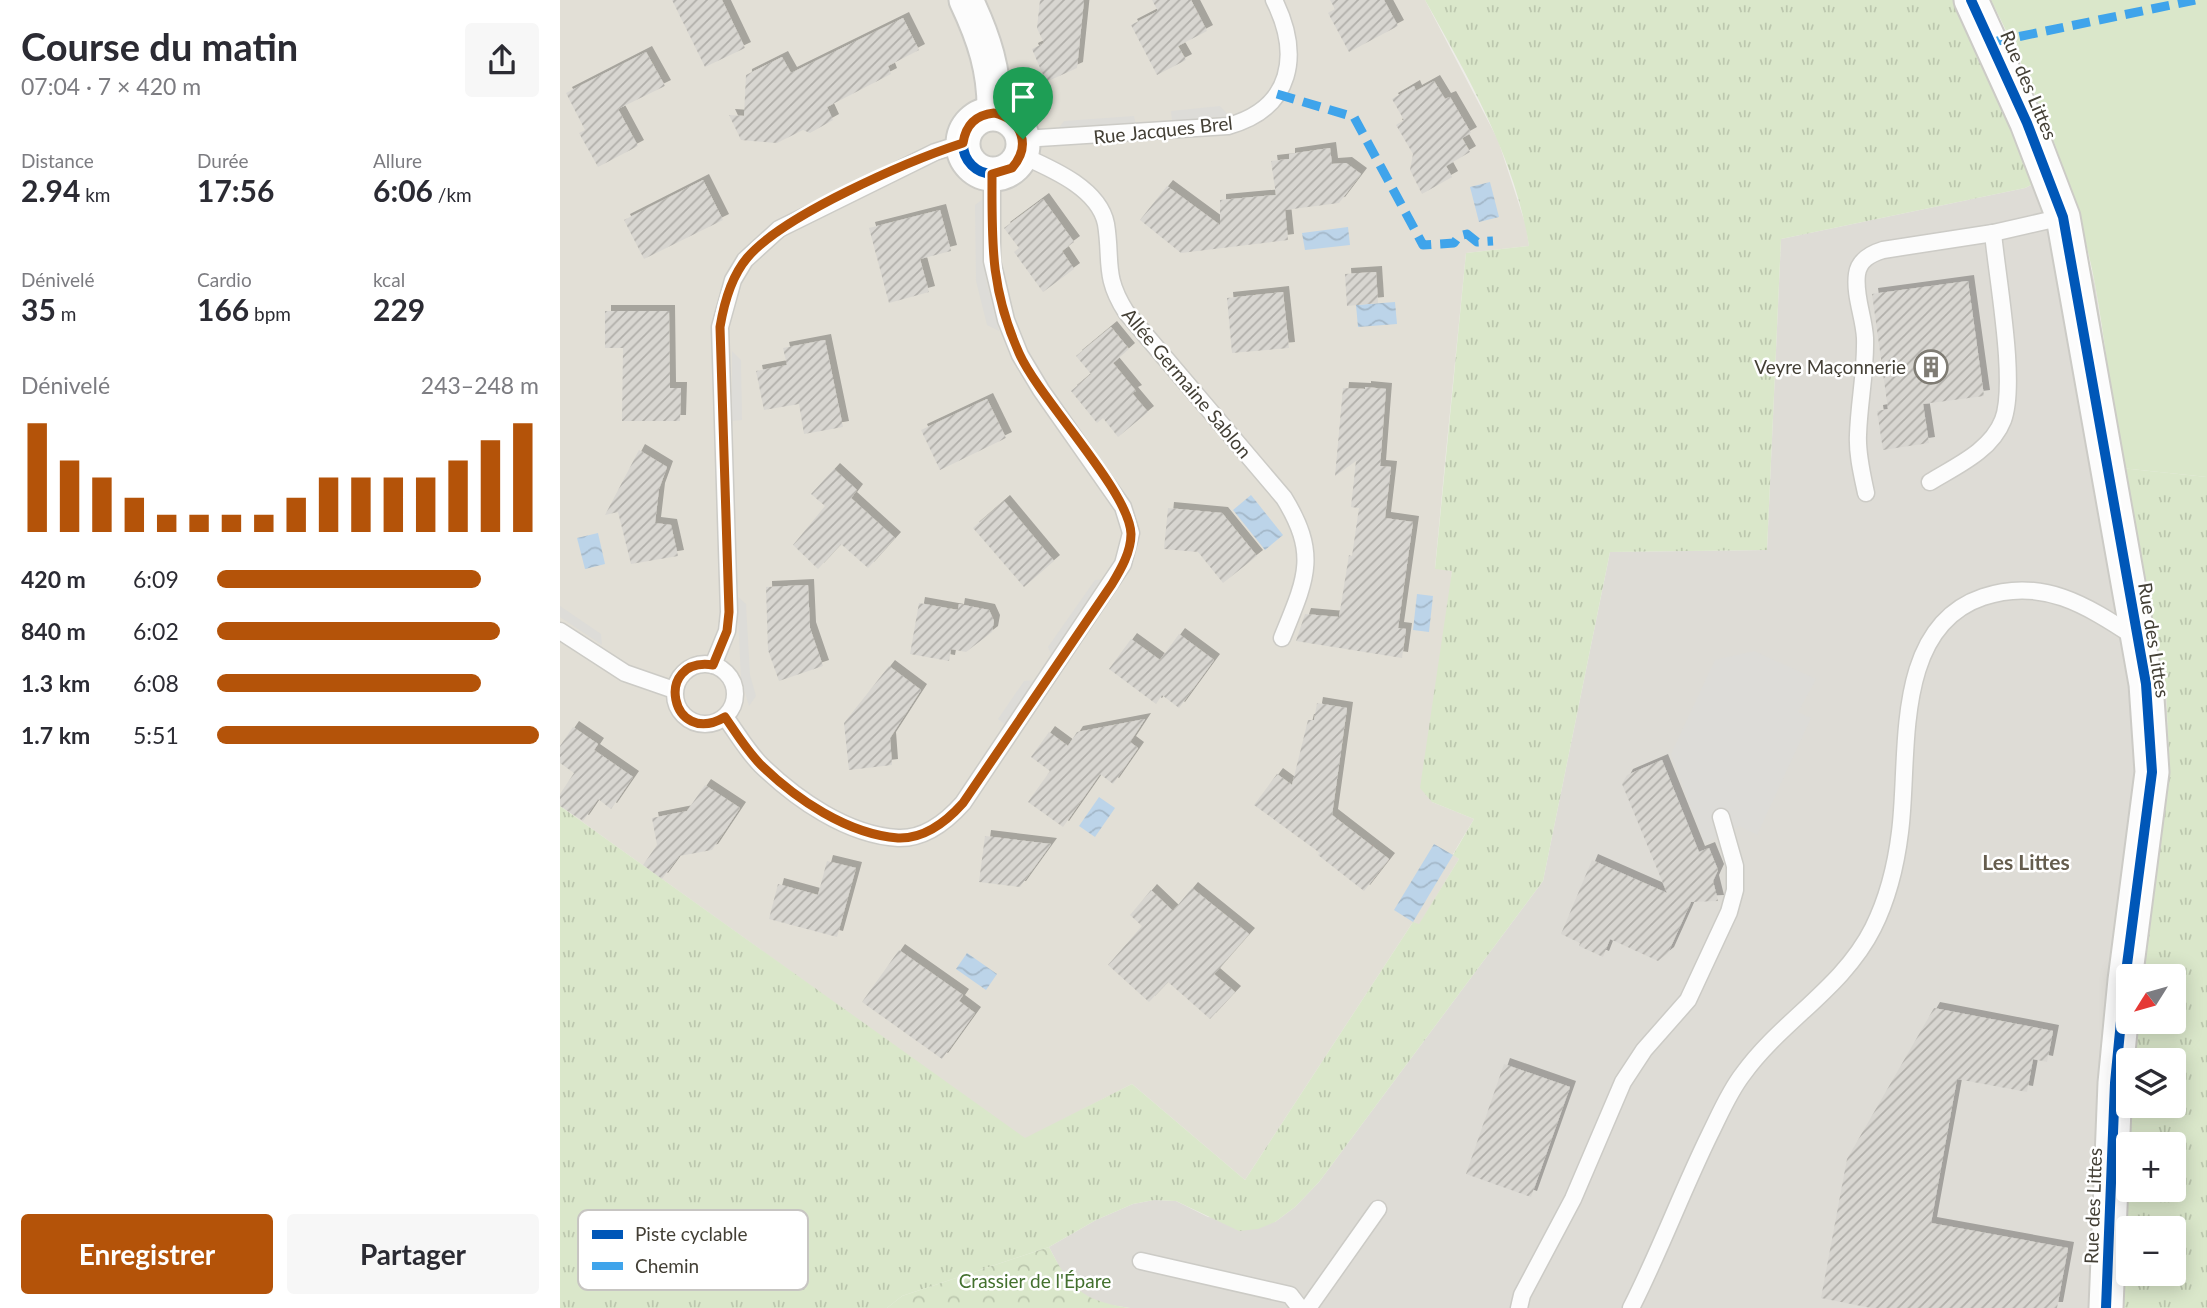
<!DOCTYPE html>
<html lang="fr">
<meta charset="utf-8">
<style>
:root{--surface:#fff;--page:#f7f7f7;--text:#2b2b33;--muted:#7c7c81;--accent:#b45309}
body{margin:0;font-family:Lato,sans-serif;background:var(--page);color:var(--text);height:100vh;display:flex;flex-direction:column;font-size:26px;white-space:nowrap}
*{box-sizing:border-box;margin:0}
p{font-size:23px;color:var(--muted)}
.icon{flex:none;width:38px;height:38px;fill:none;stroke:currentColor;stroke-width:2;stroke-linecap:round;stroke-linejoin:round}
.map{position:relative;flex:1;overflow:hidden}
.sheet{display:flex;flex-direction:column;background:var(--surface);width:560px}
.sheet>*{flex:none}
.needle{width:46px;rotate:233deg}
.fabs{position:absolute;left:1556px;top:964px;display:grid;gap:14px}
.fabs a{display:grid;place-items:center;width:70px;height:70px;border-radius:7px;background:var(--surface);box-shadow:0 4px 18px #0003;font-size:35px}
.pin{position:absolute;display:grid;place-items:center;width:60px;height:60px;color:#fff;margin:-72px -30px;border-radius:50% 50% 50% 0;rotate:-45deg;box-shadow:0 0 7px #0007}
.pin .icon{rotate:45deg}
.round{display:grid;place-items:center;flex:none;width:74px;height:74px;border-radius:7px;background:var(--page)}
.summary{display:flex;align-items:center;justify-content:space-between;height:119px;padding:0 21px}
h1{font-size:38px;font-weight:700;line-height:52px}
.stats{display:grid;grid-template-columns:repeat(3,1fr);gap:10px;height:119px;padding:7px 21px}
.stats div{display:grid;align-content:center}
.stats b{font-size:30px;font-weight:700}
.stats small{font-size:19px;font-weight:400}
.stats p{font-size:19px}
.chart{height:196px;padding:14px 21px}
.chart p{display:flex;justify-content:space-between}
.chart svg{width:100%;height:126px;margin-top:7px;stroke:var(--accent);stroke-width:6}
.cta{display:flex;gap:14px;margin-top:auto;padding:14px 21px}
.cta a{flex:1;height:80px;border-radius:7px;background:var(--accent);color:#fff;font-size:28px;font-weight:700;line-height:80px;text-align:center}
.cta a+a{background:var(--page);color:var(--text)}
ul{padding:0 21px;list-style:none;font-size:23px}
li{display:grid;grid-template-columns:112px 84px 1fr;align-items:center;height:52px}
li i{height:18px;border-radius:9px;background:var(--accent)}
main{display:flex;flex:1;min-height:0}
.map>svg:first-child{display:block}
.residential{fill:#e2dfd6}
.industrial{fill:#dedcd6}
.grass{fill:url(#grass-tufts);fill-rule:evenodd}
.forest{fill:url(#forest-crowns)}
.garden{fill:#dae7ca}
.parking{fill:#dddcd8}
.water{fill:url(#water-waves)}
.building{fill:url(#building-hatch);filter:url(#shadow)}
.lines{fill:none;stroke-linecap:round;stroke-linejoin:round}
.lane-casing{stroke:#cccbc6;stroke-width:19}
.street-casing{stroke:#cccbc6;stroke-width:37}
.lane{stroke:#fcfcfc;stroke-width:16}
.street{stroke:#fcfcfc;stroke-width:33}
.quiet{stroke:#3fa4eb;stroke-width:9;stroke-dasharray:18 9;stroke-linecap:butt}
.cycleway-casing{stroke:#fff;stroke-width:15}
.cycleway{stroke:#0057b8;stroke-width:10}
.route-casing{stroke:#fff;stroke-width:14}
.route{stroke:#b45309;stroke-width:9}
.labels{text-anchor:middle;stroke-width:5;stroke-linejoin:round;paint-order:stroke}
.street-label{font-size:19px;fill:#433f35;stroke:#fff}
.poi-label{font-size:19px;fill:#433f35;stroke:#fff;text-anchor:end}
.park-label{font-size:19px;fill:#43702e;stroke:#fff}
.neighbourhood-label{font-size:21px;font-weight:bold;fill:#655d4e;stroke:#fff}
.key{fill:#fff;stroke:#c7c5c2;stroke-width:2}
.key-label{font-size:19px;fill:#433f35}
</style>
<main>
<section class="sheet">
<div class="summary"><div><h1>Course du matin</h1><p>07:04 · 7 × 420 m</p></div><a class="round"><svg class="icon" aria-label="share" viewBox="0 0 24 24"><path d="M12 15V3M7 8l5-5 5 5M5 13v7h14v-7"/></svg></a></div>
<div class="stats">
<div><p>Distance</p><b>2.94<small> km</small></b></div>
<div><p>Durée</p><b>17:56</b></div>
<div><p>Allure</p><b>6:06<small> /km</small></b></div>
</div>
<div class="stats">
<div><p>Dénivelé</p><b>35<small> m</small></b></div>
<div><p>Cardio</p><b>166<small> bpm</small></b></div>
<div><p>kcal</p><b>229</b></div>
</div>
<div class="chart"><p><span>Dénivelé</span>243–248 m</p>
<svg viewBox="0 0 160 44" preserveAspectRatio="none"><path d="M5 44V6M15 44V19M25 44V25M35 44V32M45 44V38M55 44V38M65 44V38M75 44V38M85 44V32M95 44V25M105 44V25M115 44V25M125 44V25M135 44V19M145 44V12M155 44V6"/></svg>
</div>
<ul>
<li><b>420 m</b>6:09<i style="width:82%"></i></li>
<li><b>840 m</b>6:02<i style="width:88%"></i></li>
<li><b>1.3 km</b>6:08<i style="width:82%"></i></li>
<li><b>1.7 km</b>5:51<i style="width:100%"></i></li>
</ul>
<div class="cta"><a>Enregistrer</a><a>Partager</a></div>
</section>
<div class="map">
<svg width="1647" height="1308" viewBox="0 0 1647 1308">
<defs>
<pattern id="grass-tufts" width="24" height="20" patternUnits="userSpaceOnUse" patternTransform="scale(1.75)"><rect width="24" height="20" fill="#dae7ca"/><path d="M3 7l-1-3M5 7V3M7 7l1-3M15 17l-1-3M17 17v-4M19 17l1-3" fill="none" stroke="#bcc7ae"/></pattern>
<pattern id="forest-crowns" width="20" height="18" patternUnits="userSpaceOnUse" patternTransform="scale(1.75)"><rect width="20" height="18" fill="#dae7ca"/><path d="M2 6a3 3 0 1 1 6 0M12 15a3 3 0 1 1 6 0" fill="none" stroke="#bcc7ae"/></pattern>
<pattern id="water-waves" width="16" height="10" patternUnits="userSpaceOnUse" patternTransform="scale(1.75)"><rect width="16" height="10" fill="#bcd4e9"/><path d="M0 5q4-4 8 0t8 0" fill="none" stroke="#a3b7c8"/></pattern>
<pattern id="building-hatch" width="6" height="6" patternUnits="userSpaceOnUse" patternTransform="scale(1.75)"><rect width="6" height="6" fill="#d8d6d1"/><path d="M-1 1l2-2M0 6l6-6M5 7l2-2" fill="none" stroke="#b1afaa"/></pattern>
<filter id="shadow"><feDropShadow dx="6" dy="-6" stdDeviation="0" flood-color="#0004"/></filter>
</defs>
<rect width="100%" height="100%" fill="#eeede8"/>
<path class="residential" d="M0,0H865L938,140L966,226L969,246L906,253L886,452L875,568L892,571L872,802L914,819L893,854L899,859L859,925L853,922L685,1180L572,1084L465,1139L0,806Z"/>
<path class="industrial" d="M1505,168L1535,284L1577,564L1606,690L1609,761L1579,976H1568L1559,1308H570L544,1304L518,1292L502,1272L489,1247L536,1220L573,1204L594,1200L616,1201L648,1217L715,1222L735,1207L759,1182L983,881L1050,552L1207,550L1221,239L1465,188Z"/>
<g class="grass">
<path d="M865,0H1431L1505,168L1465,188L1221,239L1207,550L1050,552L983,881L759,1182L735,1207L715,1222L698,1229L679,1231L616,1201L594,1200L573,1204L536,1220L489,1247L342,1296L327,1308H0V806L465,1138L572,1084L685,1180L853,922L859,924L899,859L893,855L914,819L872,802L860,788L892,571L875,569L906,253L969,246C955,157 908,77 865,0Z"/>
<path d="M1561,468L1647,477V1308H1559L1568,1106H1614V1060H1570L1574,1022H1614V976H1579L1609,761L1606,690L1577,564ZM1568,1144H1614V1190H1568ZM1568,1228H1614V1274H1568Z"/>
</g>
<path class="forest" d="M489,1247C510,1289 523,1301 570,1308H327L342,1296Z"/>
<path class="garden" d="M1431,0H1647V477L1561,468C1552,407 1546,345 1535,284C1516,185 1476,90 1431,0Z"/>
<g class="parking">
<path d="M660,106L669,116L612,121L611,111Z"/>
<path d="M574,116L576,126L496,132L504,121Z"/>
<path d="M423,199L426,279L439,331L427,325L416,281L415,205Z"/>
<path d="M172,351L181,360L182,420L172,421Z"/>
<path d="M547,579L492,657L488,647L535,580Z"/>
<path d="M177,596L186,604L190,675L196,696L189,706L181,679Z"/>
<path d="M0,606L41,634L42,645L0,617Z"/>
<path d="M1194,651L1256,679L1238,712L1251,718L1197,835L1179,826L1145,844L1111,754L1155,660Z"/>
<path d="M475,680L446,725L438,719L464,681Z"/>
</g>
<g class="water">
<path d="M930,182L939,217L919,222L910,187Z"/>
<path d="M788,227L790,245L745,250L742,233Z"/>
<path d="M835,302L837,324L798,327L796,305Z"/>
<path d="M691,495L723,535L705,550L673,510Z"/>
<path d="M38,533L45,564L25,569L17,538Z"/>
<path d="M857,594L873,596L869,632L853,630Z"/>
<path d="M539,797L555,808L535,837L519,826Z"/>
<path d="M874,844L893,855L853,922L834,910Z"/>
<path d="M407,953L437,974L426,990L396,969Z"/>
</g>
<g class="building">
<path d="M112,0H162L185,48L145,67Z"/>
<path d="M480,0H524L517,68L486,82L472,49L484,43L477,28Z"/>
<path d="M592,0H631L647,31L618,46L626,60L597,75L571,25L598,11Z"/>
<path d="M770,0H824L838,26L789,52L768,13L775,9Z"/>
<path d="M343,18L359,50L328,66L331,74L267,107L273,120L250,133L243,130L217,143L181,140L169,115L184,116L186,75L222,57L231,73Z"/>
<path d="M86,52L105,86L58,109L78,146L38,167L19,133L25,130L6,93Z"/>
<path d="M874,81L885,99L890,97L911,133L902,138L910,152L886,166L892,177L862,194L850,170L853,154L836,125L844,120L832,99L854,86L856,91Z"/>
<path d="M770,148L772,164L786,163L801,174L779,203L725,210L728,240L621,253L580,220L607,186L660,225V200L716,195L711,161L729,159V154Z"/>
<path d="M143,180L163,220L84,259L64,220Z"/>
<path d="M483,199L514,242L502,251L514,269L483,292L454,252L459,248L444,228Z"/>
<path d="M380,210L391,251L360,259L369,292L329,303L309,228Z"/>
<path d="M816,272L818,303L787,306L785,274Z"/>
<path d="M1408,281L1424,396L1363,404L1369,443L1323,450L1317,411L1328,409L1312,294Z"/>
<path d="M723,292L729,348L672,353L667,298Z"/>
<path d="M45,311H109L110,388H121L120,421H62L63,348H45Z"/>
<path d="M551,327L569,349L553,363L576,391L572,393L588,412L558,437L543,418L537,423L511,391L531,374L516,356Z"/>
<path d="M265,340L283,427L244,434L239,404L204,410L196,371L227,365L223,348Z"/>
<path d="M805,387L826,389L820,466L831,467L825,518L853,522L838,628L846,629L842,658L736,641L745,614L779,617L789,555L792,556L799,508L791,507L796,461L775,476L783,388L805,389Z"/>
<path d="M427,399L446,438L380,470L361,430Z"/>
<path d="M79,450L107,467L99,489L95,523L111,525L118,556L71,564L58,512L45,515Z"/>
<path d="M274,469L297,490L291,498L335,538L308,568L281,544L258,569L233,545L265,506L251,494Z"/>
<path d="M444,501L494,561L464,587L413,528Z"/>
<path d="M608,508L662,513L697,556L663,583L638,552L604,549Z"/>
<path d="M248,585L250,628L263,666L219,681L208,650L206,587Z"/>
<path d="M359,603L398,610L399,604L429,610L434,621L432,632L406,652L391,649L389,661L350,654Z"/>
<path d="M619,634L654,660L619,708L602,695L596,704L549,669L571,639L600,660Z"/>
<path d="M329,666L361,690L330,738L332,765L289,770L284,723Z"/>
<path d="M757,703L787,708L772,815L829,859L804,891L758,855L760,853L694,805L717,774L732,785L748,720H754Z"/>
<path d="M585,719L570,742L578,748L553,784L540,774L503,827L468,802L490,771L471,757L489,732L508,746L517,732Z"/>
<path d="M13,727L38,744L34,750L73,777L51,809L38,799L23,821L0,806V794L14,773L0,763V746Z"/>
<path d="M1102,760L1139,852L1149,848L1158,870L1153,881L1158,901L1131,902L1108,953L1098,961L1050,939L1043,957L1019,946L1020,943L1001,934L1032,860L1107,893L1062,784L1067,775Z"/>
<path d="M145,785L180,808L152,850L119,856L102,879L83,865L97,845L92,818L127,811Z"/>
<path d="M425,836L491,844L460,887L419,882Z"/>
<path d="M267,861L296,868L277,937L209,919L218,884L258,895Z"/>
<path d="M632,888L689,934L654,974L675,992L650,1019L608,982L589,1002L548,965L582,926L570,915L591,890L613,911Z"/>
<path d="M339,950L403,995L399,1001L415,1013L382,1059L302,1002Z"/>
<path d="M1374,1008L1493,1031L1487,1062L1473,1059L1467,1092L1397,1079L1371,1223L1508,1248L1497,1308H1311L1261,1298L1287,1159Z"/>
<path d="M944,1064L1010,1087L971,1197L906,1174Z"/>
</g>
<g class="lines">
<defs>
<g id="lane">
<path d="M463,139L668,126C733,108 741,54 714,0"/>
<path d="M461,155C490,168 539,188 546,224C552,261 543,276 566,312L724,498C759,555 746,579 722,638"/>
<path d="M1370,482C1396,466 1431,451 1443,420C1457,383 1437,277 1433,233"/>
<path d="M1306,493C1302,474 1297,454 1298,435C1299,402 1306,371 1305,338C1304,317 1294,295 1297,274C1299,260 1310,254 1323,250L1433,233L1503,217"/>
<path d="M0,631L65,673L114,690"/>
<circle cx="145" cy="694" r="30"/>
<path d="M153,665L167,631L169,612L160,327L173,280L185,260L219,229L375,152L403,143"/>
<path d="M165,717C177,733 187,751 201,765C236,799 287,835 338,838C364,839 387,821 403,803L563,564L571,533L563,507L481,390L460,355L446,320L432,261V174"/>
<path d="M581,1261L730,1295L740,1308"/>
<path d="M748,1308L818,1209"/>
<path d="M959,1308L962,1295L1013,1199L1063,1082L1084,1050L1128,1000L1169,912L1175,890V866L1161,817"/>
<path d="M1071,1308C1100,1251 1122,1191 1150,1134C1160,1114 1169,1092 1183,1074C1221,1021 1283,988 1313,928C1328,898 1336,865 1340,832C1350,757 1331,628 1423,597C1482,577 1526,605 1575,637"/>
</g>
<g id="street">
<path d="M406,0C424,38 435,71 434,113"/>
<path d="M1411,0L1467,123L1503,217L1586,684L1592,772L1565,980L1555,1083L1546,1308"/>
<circle cx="433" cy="144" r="30"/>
</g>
</defs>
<use href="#lane" class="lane-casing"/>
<use href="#street" class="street-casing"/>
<use href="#lane" class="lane"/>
<use href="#street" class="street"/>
<g class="quiet">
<path d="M1433,42L1635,0"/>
<path d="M717,94L794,117L863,245L894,243L899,236L907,234L917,242L933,241"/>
</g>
<defs>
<g id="cycleway">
<path d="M1411,0L1467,123L1503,217L1586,684L1592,772L1565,980L1555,1083L1546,1308"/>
<circle cx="433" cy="144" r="30"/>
</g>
</defs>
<use href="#cycleway" class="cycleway-casing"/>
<use href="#cycleway" class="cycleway"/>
</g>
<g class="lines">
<defs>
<path id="route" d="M434,113C463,120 471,146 452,168L432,174C432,243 430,288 459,353C480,400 570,492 571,534C571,552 561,569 552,584L403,803C387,821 364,839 338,838C287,834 236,799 201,765C187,751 176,733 165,717C110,749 93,656 153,665L167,631L169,612L160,327C164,303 171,277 187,258C223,215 348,161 403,143C406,124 416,115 434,113Z"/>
</defs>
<use href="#route" class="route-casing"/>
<use href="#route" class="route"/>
</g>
<defs>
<symbol id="building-ring" viewBox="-11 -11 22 22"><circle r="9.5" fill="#fff" stroke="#7f7c74" stroke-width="1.5"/><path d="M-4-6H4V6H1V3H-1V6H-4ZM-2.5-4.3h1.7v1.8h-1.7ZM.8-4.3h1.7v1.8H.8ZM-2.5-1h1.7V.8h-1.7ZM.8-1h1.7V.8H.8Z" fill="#7f7c74"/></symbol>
</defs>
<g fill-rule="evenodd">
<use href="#building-ring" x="1352" y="348" width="38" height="38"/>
</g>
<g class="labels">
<g class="street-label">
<text transform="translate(1469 85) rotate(67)" y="7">Rue des Littes</text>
<text transform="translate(603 130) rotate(-6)" y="7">Rue Jacques Brel</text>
<text transform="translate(627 383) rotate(50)" y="7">Allée Germaine Sablon</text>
<text transform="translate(1594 640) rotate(81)" y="7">Rue des Littes</text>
<text transform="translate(1533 1206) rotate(-88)" y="7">Rue des Littes</text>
</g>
<g class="poi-label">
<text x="1346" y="374">Veyre Maçonnerie</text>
</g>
<g class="park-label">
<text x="475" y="1288">Crassier de l'Épare</text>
</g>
<g class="neighbourhood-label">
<text x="1466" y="870">Les Littes</text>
</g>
</g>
<rect x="18" y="1210" width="230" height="80" rx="10" class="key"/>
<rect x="32" y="1230" width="31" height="9" fill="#0057b8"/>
<rect x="32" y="1262" width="31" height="8" fill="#3fa4eb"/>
<g class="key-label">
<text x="75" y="1241">Piste cyclable</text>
<text x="75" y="1273">Chemin</text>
</g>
</svg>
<div class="fabs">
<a><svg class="needle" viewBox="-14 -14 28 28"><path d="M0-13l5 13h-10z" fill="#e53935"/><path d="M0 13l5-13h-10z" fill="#7c7c81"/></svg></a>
<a><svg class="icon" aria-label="layers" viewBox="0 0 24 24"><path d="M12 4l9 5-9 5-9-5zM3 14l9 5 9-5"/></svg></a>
<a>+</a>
<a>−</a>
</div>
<div class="pin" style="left:463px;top:139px;background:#1e9e55"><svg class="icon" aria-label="arrive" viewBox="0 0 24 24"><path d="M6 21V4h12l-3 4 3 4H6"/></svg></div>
</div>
</main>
